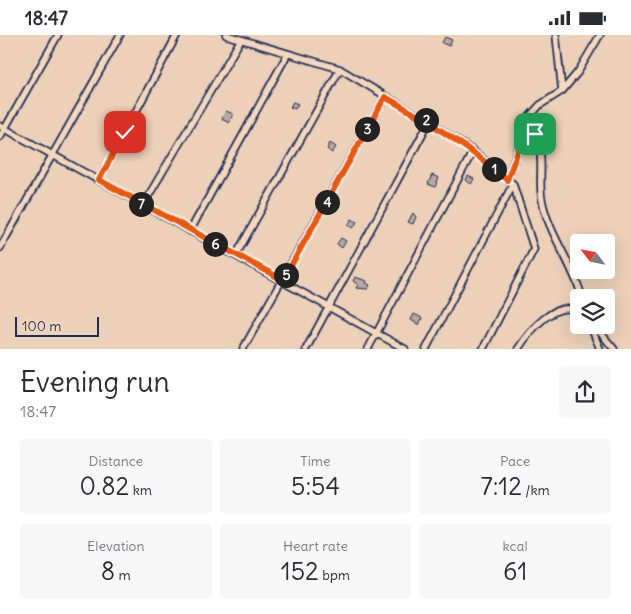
<!DOCTYPE html>
<style>
:root{--surface:#fff;--page:#f7f7f7;--text:#2b2b33;--muted:#7c7c81}
body{margin:0;font-family:Delius,sans-serif;background:var(--page);color:var(--text);height:100vh;display:flex;flex-direction:column;font-size:19px;white-space:nowrap}
*{box-sizing:border-box;margin:0}
p{font-size:16px;color:var(--muted)}
.icon{flex:none;width:28px;height:28px;fill:none;stroke:currentColor;stroke-width:2;stroke-linecap:round;stroke-linejoin:round}
.map{position:relative;height:314px;overflow:hidden}
.sheet{display:flex;flex-direction:column;background:var(--surface);flex:1}
.sheet>*{flex:none}
.needle{width:32px;rotate:302deg}
.tools{position:absolute;left:570px;top:199px;display:grid;gap:10px}
.tools a{display:grid;place-items:center;width:45px;height:45px;border-radius:5px;background:var(--surface);box-shadow:0 5px 20px #0002;font-size:25px}
.scale{position:absolute;left:15px;bottom:12px;width:84px;box-sizing:border-box;padding-left:5px;border:2px solid #1b2f5e;border-top:0;font-size:14px;line-height:18px;white-space:nowrap;color:#1b2f5e;-webkit-text-stroke:4px #f5d7bb;paint-order:stroke}
.pin{position:absolute;display:grid;place-items:center;width:42px;height:42px;color:#fff;margin:-21px;border-radius:10px;box-shadow:0 2px 8px #0006}
.km{position:absolute;width:25px;height:25px;margin:-12px;border-radius:50%;background:#222;color:#fff;font-size:14px;line-height:25px;text-align:center}
.round{display:grid;place-items:center;flex:none;width:52px;height:52px;border-radius:5px;background:var(--page)}
.head{display:flex;align-items:center;justify-content:space-between;height:85px;padding:0 20px}
h1{font-size:28px;font-weight:600;line-height:38px}
.stats{display:grid;grid-template-columns:repeat(3,1fr);gap:8px;height:85px;padding:5px 20px}
.stats div{display:grid;align-content:center;border-radius:5px;background:var(--page);text-align:center}
.stats b{font-size:25px;font-weight:600}
.stats small{font-size:14px;font-weight:400}
.stats p{font-size:14px}
.status{display:flex;justify-content:space-between;align-items:center;height:35px;padding:0 25px;background:var(--surface);direction:ltr}
.status svg{height:14px;fill:currentColor}
.map>svg:first-child{display:block}
.building{fill:#b8a8a1;stroke:#1b2f5e}
.lines{fill:none;stroke-linecap:round;stroke-linejoin:round}
.minor-casing{stroke:#1b2f5e;stroke-width:9}
.minor{stroke:#f5d7bb;stroke-width:5.5}
.route-casing{stroke:#fff;stroke-width:10}
.route{stroke:#ea580c;stroke-width:6}
</style>
<div class="status"><b>18:47</b><svg viewBox="0 0 49 12"><path d="M0 12V9h3v3zM5 12V6h3v6zM10 12V3h3v9zM15 12V0h3v12zM26 1h20v11H26zM47 4h2v5h-2z"/></svg></div>
<div class="map">
<svg width="631" height="314" viewBox="0 0 631 314">
<rect width="100%" height="100%" fill="#ecd0b7"/>
<filter id="ink" filterUnits="userSpaceOnUse"><feTurbulence type="fractalNoise" baseFrequency=".02" numOctaves="2"/><feDisplacementMap in="SourceGraphic" scale="10" xChannelSelector="R" yChannelSelector="G"/><feConvolveMatrix kernelMatrix="1 2 1 2 8 2 1 2 1" color-interpolation-filters="sRGB"/></filter>
<g filter="url(#ink)">
<g class="building">
<path d="M445,2L452,5L449,11L442,8Z"/>
<path d="M293,67L298,69L295,74L290,72Z"/>
<path d="M226,76L233,79L229,88L222,84Z"/>
<path d="M330,108L336,112L332,118L327,114Z"/>
<path d="M432,140L439,143L435,152L428,149Z"/>
<path d="M468,141L474,144L471,149L466,145Z"/>
<path d="M413,178L416,182L413,189L408,187Z"/>
<path d="M352,184L357,187L353,193L348,190Z"/>
<path d="M341,203L346,206L342,213L337,209Z"/>
<path d="M355,242L367,246L366,248L370,250L368,254L356,253L358,250L353,246Z"/>
<path d="M414,279L422,283L419,290L411,285Z"/>
</g>
<g class="lines">
<defs>
<g id="minor">
<path d="M226,0L340,34L429,87L473,116L513,149L534,214L483,314"/>
<path d="M556,0L562,56"/>
<path d="M0,91L405,314"/>
<path d="M527,92C549,109 537,141 542,165C549,200 573,229 582,262"/>
<path d="M0,102L58,0"/>
<path d="M99,145L177,0"/>
<path d="M507,145L530,81L540,70L562,56L578,37L600,0"/>
<path d="M143,170L240,6"/>
<path d="M190,196L287,20"/>
<path d="M0,213L120,0"/>
<path d="M236,220L340,34"/>
<path d="M590,290L600,314"/>
<path d="M594,290L614,314"/>
<path d="M243,314L385,62"/>
<path d="M306,314L429,87"/>
<path d="M368,314L473,116"/>
<path d="M426,314L513,149"/>
<path d="M518,314C529,297 555,263 579,277"/>
</g>
</defs>
<use href="#minor" class="minor-casing"/>
<use href="#minor" class="minor"/>
</g>
</g>
<g class="lines" filter="url(#ink)">
<defs>
<path id="route" d="M125,97L99,145L283,245L385,62C429,86 469,112 507,145L527,92L535,99"/>
</defs>
<use href="#route" class="route-casing"/>
<use href="#route" class="route"/>
</g>
</svg>
<div class="tools">
<a><svg class="needle" viewBox="-14 -14 28 28"><path d="M0-13l5 13h-10z" fill="#e53935"/><path d="M0 13l5-13h-10z" fill="#7c7c81"/></svg></a>
<a><svg class="icon" aria-label="layers" viewBox="0 0 24 24"><path d="M12 4l9 5-9 5-9-5zM3 14l9 5 9-5"/></svg></a>
</div>
<div class="scale">100 m</div>
<div class="pin" style="left:535px;top:99px;background:#1e9e55"><svg class="icon" aria-label="arrive" viewBox="0 0 24 24"><path d="M6 21V4h12l-3 4 3 4H6"/></svg></div>
<div class="pin" style="left:125px;top:97px;background:#d93025"><svg class="icon" aria-label="check" viewBox="0 0 24 24"><path d="M5 12l5 5 9-10"/></svg></div>
<b class="km" style="left:494px;top:134px">1</b>
<b class="km" style="left:426px;top:85px">2</b>
<b class="km" style="left:367px;top:94px">3</b>
<b class="km" style="left:327px;top:167px">4</b>
<b class="km" style="left:286px;top:240px">5</b>
<b class="km" style="left:215px;top:209px">6</b>
<b class="km" style="left:141px;top:169px">7</b>
</div>
<section class="sheet">
<div class="head"><div><h1>Evening run</h1><p>18:47</p></div><a class="round"><svg class="icon" aria-label="share" viewBox="0 0 24 24"><path d="M12 15V3M7 8l5-5 5 5M5 13v7h14v-7"/></svg></a></div>
<div class="stats">
<div><p>Distance</p><b>0.82<small> km</small></b></div>
<div><p>Time</p><b>5:54</b></div>
<div><p>Pace</p><b>7:12<small> /km</small></b></div>
</div>
<div class="stats">
<div><p>Elevation</p><b>8<small> m</small></b></div>
<div><p>Heart rate</p><b>152<small> bpm</small></b></div>
<div><p>kcal</p><b>61</b></div>
</div>
</section>
